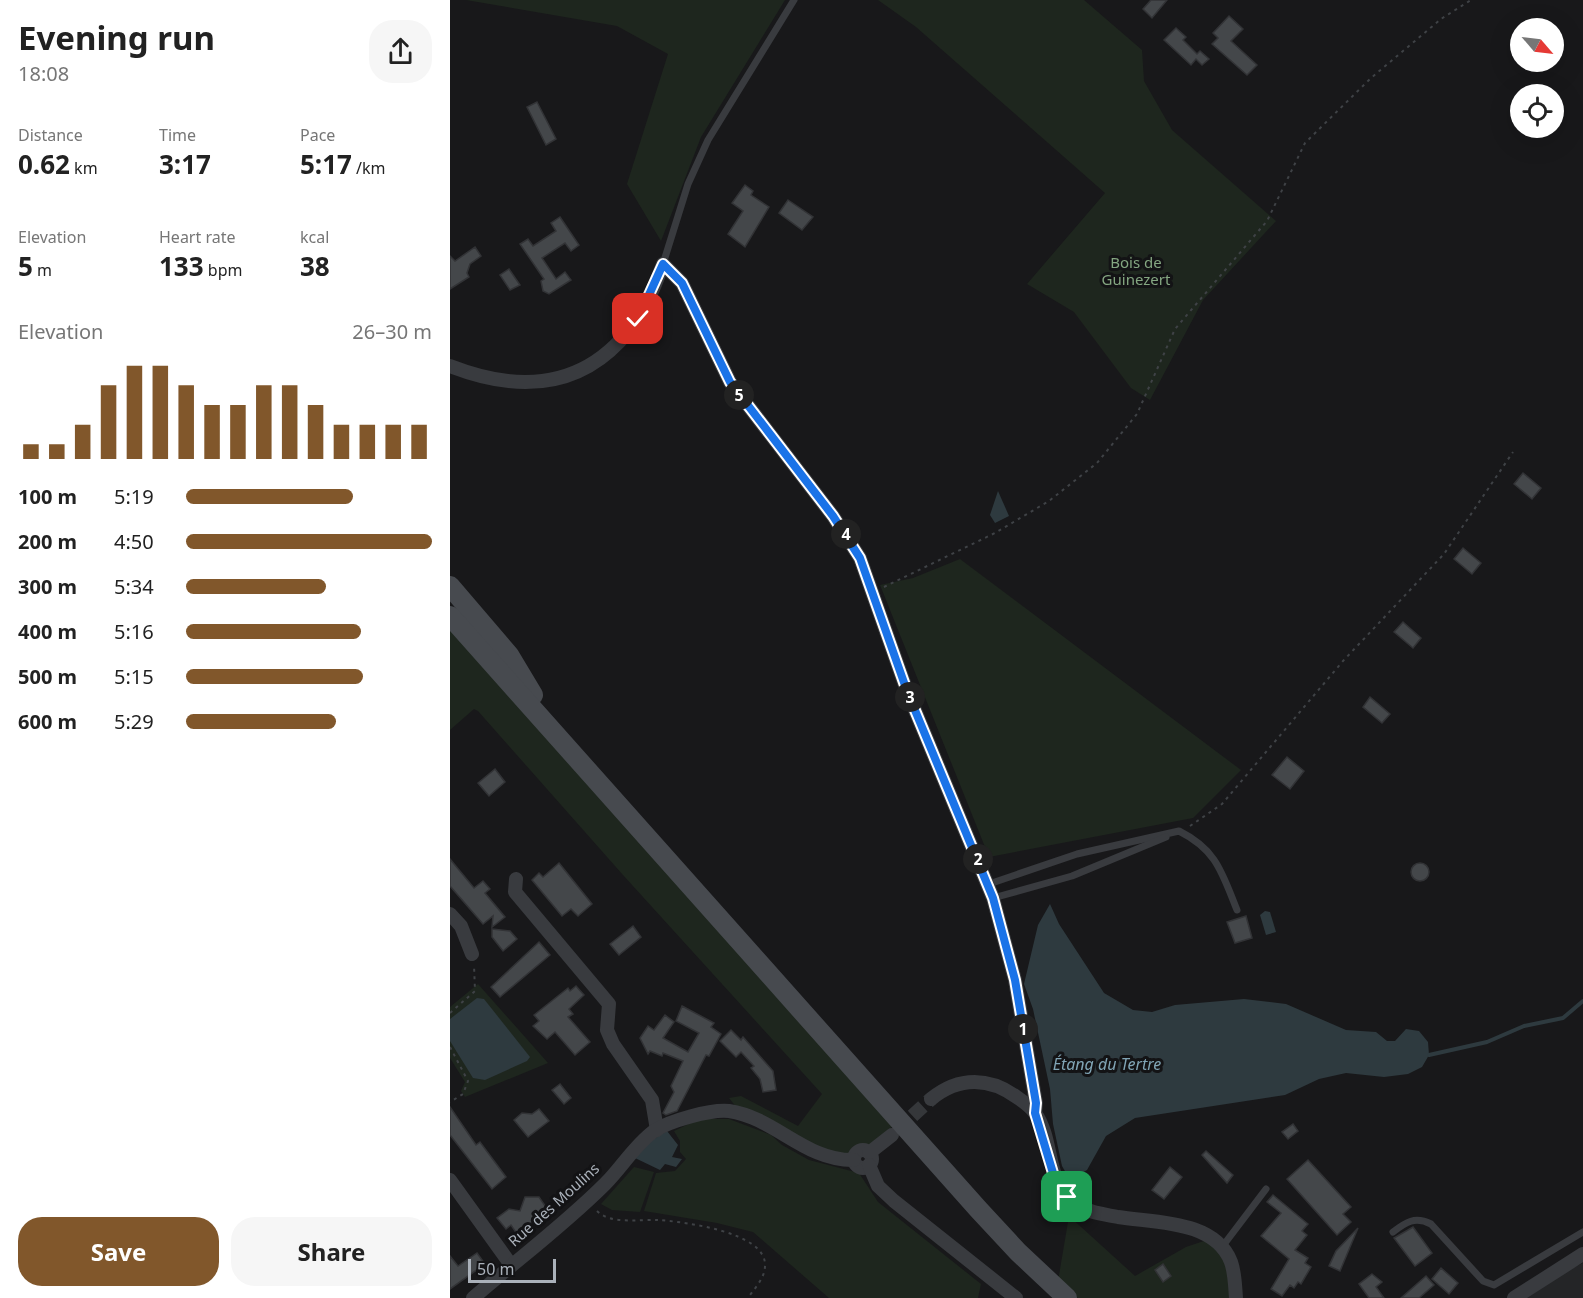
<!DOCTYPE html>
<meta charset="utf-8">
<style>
:root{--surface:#fff;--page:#f6f6f6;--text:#222;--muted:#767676;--accent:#81572b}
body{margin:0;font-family:"Noto Sans",sans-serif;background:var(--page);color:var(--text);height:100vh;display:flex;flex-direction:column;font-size:22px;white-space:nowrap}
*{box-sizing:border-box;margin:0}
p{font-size:20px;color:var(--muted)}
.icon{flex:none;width:33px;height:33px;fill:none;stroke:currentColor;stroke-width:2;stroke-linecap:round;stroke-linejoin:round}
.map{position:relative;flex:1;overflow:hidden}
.drawer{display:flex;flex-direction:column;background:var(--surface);width:450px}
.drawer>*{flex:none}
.needle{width:39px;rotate:118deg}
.buttons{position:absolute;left:1060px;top:18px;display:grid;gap:12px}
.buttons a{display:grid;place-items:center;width:54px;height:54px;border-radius:50%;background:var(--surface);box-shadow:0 6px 24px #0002;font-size:30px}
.scale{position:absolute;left:18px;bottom:15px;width:88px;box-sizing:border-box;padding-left:6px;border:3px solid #aab1ba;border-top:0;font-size:16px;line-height:21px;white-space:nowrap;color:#aab1ba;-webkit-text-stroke:4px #131315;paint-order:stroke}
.pin{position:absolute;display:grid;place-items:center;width:51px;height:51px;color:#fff;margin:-26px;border-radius:12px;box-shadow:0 3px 9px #0006}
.km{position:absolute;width:30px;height:30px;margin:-15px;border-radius:50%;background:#222;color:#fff;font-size:16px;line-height:30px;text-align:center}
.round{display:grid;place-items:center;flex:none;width:63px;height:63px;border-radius:24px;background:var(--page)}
.headline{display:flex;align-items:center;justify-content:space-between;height:102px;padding:0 18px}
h1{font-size:33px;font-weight:700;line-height:45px}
.metrics{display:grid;grid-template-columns:repeat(3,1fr);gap:9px;height:102px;padding:6px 18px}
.metrics div{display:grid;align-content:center}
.metrics b{font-size:26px;font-weight:700}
.metrics small{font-size:16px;font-weight:400}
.metrics p{font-size:16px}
.chart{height:168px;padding:12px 18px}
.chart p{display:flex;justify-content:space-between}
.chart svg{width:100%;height:108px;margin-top:6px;stroke:var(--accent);stroke-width:6}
.cta{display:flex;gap:12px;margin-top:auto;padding:12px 18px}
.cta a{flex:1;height:69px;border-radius:24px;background:var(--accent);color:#fff;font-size:24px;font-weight:700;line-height:69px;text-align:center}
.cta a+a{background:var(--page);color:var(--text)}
ul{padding:0 18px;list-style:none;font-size:20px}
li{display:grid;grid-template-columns:96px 72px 1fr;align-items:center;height:45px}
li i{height:15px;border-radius:8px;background:var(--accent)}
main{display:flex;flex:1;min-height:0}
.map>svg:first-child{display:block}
.built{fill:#242527}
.green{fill:#1e261e}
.water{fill:#2e3a3f}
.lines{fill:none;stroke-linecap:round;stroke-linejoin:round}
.stream{stroke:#2e3a3f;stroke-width:4}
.building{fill:#44474a;stroke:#323336;stroke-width:1.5}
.minor-tunnel{stroke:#35373a;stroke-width:14;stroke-dasharray:14 7;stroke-linecap:butt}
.path{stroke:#3f4246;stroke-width:2;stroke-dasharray:3 4.5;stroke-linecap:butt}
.service{stroke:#393b3f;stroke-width:7}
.minor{stroke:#393b3f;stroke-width:14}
.secondary{stroke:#474a4f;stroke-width:20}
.route-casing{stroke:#fff;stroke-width:12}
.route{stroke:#1a73e8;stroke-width:8}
.labels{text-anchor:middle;stroke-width:6;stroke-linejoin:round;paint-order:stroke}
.park-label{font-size:15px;fill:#84a681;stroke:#131315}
.street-label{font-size:15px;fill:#aab1ba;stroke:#131315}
.water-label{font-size:16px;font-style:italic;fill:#81a5b6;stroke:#131315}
</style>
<main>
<section class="drawer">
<div class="headline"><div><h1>Evening run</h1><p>18:08</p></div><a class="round"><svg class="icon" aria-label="share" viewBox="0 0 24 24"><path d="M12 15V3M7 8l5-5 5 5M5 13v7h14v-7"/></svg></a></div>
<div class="metrics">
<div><p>Distance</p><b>0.62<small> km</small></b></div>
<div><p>Time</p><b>3:17</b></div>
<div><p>Pace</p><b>5:17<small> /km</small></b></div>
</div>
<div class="metrics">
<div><p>Elevation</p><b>5<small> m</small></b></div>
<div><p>Heart rate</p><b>133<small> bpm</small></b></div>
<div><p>kcal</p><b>38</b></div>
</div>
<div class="chart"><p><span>Elevation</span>26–30 m</p>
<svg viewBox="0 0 160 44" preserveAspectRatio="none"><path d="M5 44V38M15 44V38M25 44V30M35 44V14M45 44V6M55 44V6M65 44V14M75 44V22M85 44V22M95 44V14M105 44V14M115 44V22M125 44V30M135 44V30M145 44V30M155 44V30"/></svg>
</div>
<ul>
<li><b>100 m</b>5:19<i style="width:68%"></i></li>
<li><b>200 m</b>4:50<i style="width:100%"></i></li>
<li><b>300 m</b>5:34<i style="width:57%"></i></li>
<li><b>400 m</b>5:16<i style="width:71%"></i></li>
<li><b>500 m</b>5:15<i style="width:72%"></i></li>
<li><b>600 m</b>5:29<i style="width:61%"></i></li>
</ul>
<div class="cta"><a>Save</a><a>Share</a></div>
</section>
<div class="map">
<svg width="1133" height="1298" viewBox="0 0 1133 1298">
<rect width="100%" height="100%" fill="#18181a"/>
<path class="built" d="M1133,1263V1298H1072L1100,1279Z"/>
<g class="green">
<path d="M16,0H335L251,137L211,241L177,184L218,54L167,26Z"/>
<path d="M428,0H634L692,50L694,81L722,130L826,221L753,300L700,400L681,388L624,312L577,284L655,193L466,27Z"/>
<path d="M510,559L791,770L743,818L539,857L430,585L463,578Z"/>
<path d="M0,623L443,1126C429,1137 411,1154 392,1155C367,1156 311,1120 287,1108L279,1098L291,1096L348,1126L372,1094L173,875L28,711L24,709L0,730Z"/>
<path d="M28,984L98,1063L15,1097L11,1091L15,1082L0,1058V1007Z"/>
<path d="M249,1119H279L321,1135L332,1145L359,1160L409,1173L428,1202L531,1284L528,1298H379L303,1232L267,1223L194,1211L206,1173L225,1171L236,1159L230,1152V1141L224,1131Z"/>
<path d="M184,1167L204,1172L190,1212L162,1210L151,1204Z"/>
<path d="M619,1216L685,1276L736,1247L754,1241L760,1242L775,1259L781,1298H628L608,1281Z"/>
</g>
<g class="water">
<path d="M548,491L559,516L545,523L540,515Z"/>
<path d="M600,904L609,924L654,993L683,1010L702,1012L725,1005L794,999L836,1004L896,1030L926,1032L937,1041H945L956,1029L969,1031L978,1042L979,1055L972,1067L958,1074L934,1077L896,1073L869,1079L835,1095L685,1118L656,1136L637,1170L620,1180L612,1166L603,1124L600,1089L583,1009L574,984L588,925Z"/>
<path d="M815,911L820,912L826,932L816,935L810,915Z"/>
<path d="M27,998L34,999L80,1057L77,1061L35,1080L23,1078L0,1041V1019Z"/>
<path d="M217,1131L228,1145L222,1157L232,1159L226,1167L215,1164L210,1170L185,1158L199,1142Z"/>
</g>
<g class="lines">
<path class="stream" d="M979,1055L1037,1042L1074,1026L1113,1018L1133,1001"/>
</g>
<g class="building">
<path d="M701,0H717L702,18L693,9Z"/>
<path d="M779,16L793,29L781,41L807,65L797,75L762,44L768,38L763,33Z"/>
<path d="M726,28L736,37L733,40L747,54L750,51L759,59L752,65L746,59L741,65L714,40Z"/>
<path d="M87,102L106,139L96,145L77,107Z"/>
<path d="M295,185L303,191L301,195L319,207L295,247L278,234L293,211L282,203Z"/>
<path d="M338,200L363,217L352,230L329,213Z"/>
<path d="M110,217L129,245L121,251L115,243L92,258L106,279L115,272L121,280L99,294L93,291L91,281L94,279L70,244L78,239L83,246L106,231L101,223Z"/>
<path d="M25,247L31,256L20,264L17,273L19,277L0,289V256L5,261Z"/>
<path d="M59,269L70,285L60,290L50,275Z"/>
<path d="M1073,473L1091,488L1082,499L1064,484Z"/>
<path d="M1013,548L1031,563L1022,574L1004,559Z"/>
<path d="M953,622L971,638L963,648L944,632Z"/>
<path d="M920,697L940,714L932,723L913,707Z"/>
<path d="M837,757L854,771L840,789L822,775Z"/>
<path d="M45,769L55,782L39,796L28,783Z"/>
<path d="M0,859L24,888L33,881L40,889L35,893L55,917L42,927L43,916L33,924L0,886Z"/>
<circle cx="970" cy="872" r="9"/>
<path d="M109,863L142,904L128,916L121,909L112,916L82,880L89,873L93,877Z"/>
<path d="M796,916L802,938L785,943L777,922Z"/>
<path d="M183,926L191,937L169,955L160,944Z"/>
<path d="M42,929L60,931L67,939L53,951L42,937Z"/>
<path d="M89,942L100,955L50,997L41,987Z"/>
<path d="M126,986L134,995L119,1009L123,1014L118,1017L140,1042L125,1055L105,1032L97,1039L83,1026L89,1021L84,1015L118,988L120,991Z"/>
<path d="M232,1006L264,1023L261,1027L271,1034L259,1056L256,1055L227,1111L216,1115L213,1113L224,1092L221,1086L233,1061L213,1053L212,1056L200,1051L198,1054L190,1038L198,1026L204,1030L215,1015L224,1022L213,1038L238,1052L249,1033L226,1021Z"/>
<path d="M281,1030L291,1040L293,1037L323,1071L326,1090L313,1092L310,1079L301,1068L304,1066L291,1052L286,1057L270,1041Z"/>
<path d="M110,1084L121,1098L114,1104L102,1090Z"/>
<path d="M0,1107L26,1145L30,1142L56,1177L42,1189L0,1135Z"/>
<path d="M89,1109L99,1121L78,1137L64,1120L72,1113L82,1114Z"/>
<path d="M843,1124L848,1131L838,1139L832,1132Z"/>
<path d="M756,1151L783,1175L777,1183L752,1155Z"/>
<path d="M858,1160L901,1207L893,1214L901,1222L887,1235L837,1179Z"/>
<path d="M720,1167L732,1177L714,1199L702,1190Z"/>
<path d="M823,1195L858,1224L852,1231L857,1235L845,1250L858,1258L855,1263L861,1267L851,1284L848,1282L844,1288L840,1285L832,1296L821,1289L839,1259L811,1236L831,1213L817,1202Z"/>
<path d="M75,1197H89L98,1210L67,1234L61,1225L56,1229L47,1218L59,1209L70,1211Z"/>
<path d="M963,1227L982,1253L965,1266L944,1238Z"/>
<path d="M908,1228L890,1271L879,1266L886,1251Z"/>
<path d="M27,1253L35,1264L0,1289V1256L8,1266Z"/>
<path d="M713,1264L721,1276L713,1282L705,1270Z"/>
<path d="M991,1268L1008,1283L999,1294L982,1279Z"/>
<path d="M922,1274L932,1282L926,1287L934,1298H919L909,1284Z"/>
<path d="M976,1276L984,1285L969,1298H951Z"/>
</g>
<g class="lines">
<path class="minor-tunnel" d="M447,1130L481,1099"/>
<g class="path">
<path d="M434,587L545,533L599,501L647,463L687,414L725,329L817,221L855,143L921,78L991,19L1021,0"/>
<path d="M740,826L772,804L893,661L994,554L1063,452"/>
<path d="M0,1013L25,991L24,965"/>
<path d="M0,1047L18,1081L13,1094L0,1102"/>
<path d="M147,1211C161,1225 190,1219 209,1220C234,1222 317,1232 315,1266C315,1278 304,1289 298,1298"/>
</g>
<g class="service">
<path d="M213,264L238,184L258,140L344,0"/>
<path d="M539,884L627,854L729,831C767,850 772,873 787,910"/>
<path d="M543,898L622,876L716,837"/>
<path d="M943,1232C956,1222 965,1216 981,1224L1033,1281L1044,1285L1133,1232"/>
<path d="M772,1247L816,1189"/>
</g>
<g class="minor">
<path d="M0,366C74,395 141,388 188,318C199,302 206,282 213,264L232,283L280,382L383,516L410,558L457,691L543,898L565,980L586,1103L585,1113"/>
<path d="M66,879L65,892L159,1004L157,1030L163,1044L202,1100L207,1130"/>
<path d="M0,914L11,926L22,954"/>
<path d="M481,1099C509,1076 540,1077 568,1098C574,1102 581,1107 585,1113C605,1141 594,1181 625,1203C638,1213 653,1214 668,1217C705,1223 765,1220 781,1262C785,1273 785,1286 786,1298"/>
<circle cx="413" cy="1159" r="9"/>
<path d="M419,1153L442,1135"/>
<path d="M419,1165L428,1186L444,1201L566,1298"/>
<path d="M0,1180L61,1265"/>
<path d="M23,1298C67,1260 114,1225 155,1184C172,1167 184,1146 204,1131C219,1121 261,1109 279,1111C326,1118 355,1161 404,1160"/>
<path d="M1064,1298L1133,1254"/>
</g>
<g class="secondary">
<path d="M0,586L59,655L83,695"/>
<path d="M0,616L529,1210L568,1252L617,1298"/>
</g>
</g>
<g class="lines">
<defs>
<path id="route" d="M188,319L213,264L232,283L280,382L383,516L410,558L457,691L543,898L565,980L586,1103L585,1113L603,1173L617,1197"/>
</defs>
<use href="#route" class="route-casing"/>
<use href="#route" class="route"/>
</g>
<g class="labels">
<g class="park-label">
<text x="686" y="268">Bois de<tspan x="686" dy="17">Guinezert</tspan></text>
</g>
<g class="street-label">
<text transform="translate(104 1205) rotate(-42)" y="5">Rue des Moulins</text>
</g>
<g class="water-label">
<text x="657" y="1070">Étang du Tertre</text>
</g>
</g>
</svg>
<div class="buttons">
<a><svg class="needle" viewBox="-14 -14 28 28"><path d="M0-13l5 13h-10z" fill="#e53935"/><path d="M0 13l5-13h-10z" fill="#767676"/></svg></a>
<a><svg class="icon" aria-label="locate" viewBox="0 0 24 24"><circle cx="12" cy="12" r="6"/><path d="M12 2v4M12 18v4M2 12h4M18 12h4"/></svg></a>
</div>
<div class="scale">50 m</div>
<div class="pin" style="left:617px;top:1197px;background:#1e9e55"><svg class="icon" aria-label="arrive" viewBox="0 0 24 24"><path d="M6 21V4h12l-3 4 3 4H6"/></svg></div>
<div class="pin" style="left:188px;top:319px;background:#d93025"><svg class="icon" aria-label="check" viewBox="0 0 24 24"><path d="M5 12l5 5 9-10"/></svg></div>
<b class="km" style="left:573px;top:1029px">1</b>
<b class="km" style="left:528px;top:859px">2</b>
<b class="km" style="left:460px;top:697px">3</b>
<b class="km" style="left:396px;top:534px">4</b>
<b class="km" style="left:289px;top:395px">5</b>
</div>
</main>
